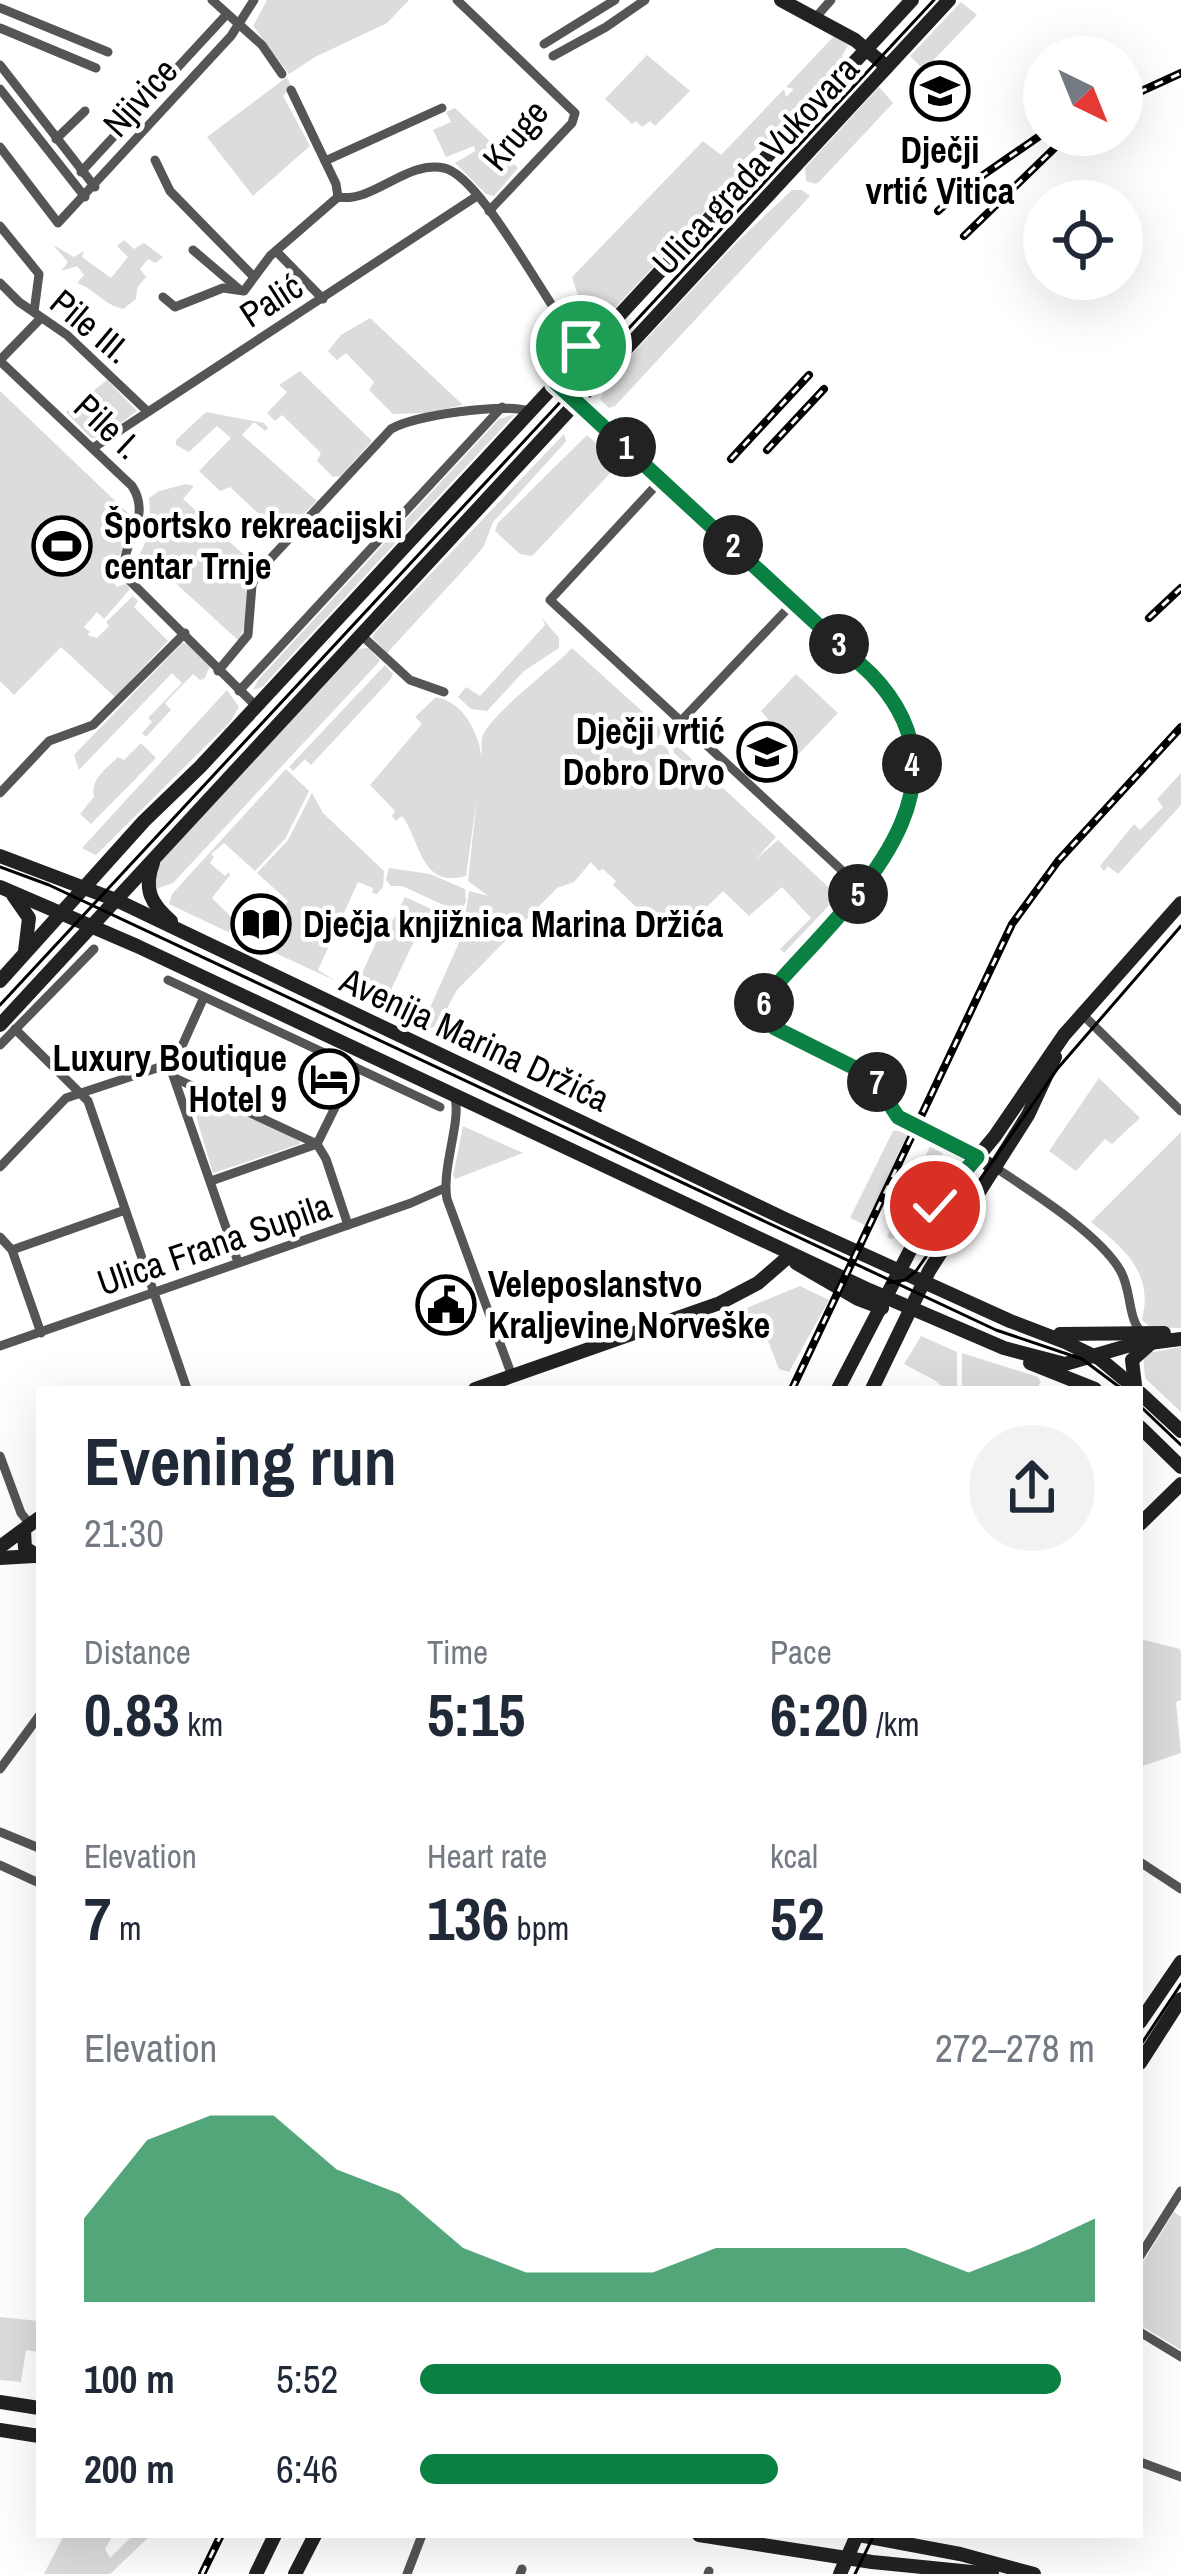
<!DOCTYPE html>
<meta charset="utf-8">
<style>
:root{--surface:#fff;--page:#f2f2f3;--text:#1f2937;--muted:#747a83;--accent:#0b8043}
body{margin:0;font-family:"Archivo Narrow",sans-serif;background:var(--page);color:var(--text);height:100vh;display:flex;flex-direction:column;font-size:45px;white-space:nowrap}
*{box-sizing:border-box;margin:0}
p{font-size:39px;color:var(--muted)}
.icon{flex:none;width:66px;height:66px;fill:none;stroke:currentColor;stroke-width:2;stroke-linecap:round;stroke-linejoin:round}
.map{position:relative;flex:1;overflow:hidden}
.panel{position:absolute;left:36px;top:1386px;width:1107px;height:1152px;display:flex;flex-direction:column;background:var(--surface);border-radius:0px;box-shadow:0 12px 48px #0002}
.panel>*{flex:none}
.needle{width:78px;rotate:137deg}
.fabs{position:absolute;left:1023px;top:36px;display:grid;gap:24px}
.fabs a{display:grid;place-items:center;width:120px;height:120px;border-radius:50%;background:var(--surface);box-shadow:0 12px 48px #0002;font-size:60px}
.pin{position:absolute;display:grid;place-items:center;width:102px;height:102px;color:#fff;margin:-51px;border:6px solid #fff;border-radius:50%;box-shadow:0 3px 12px #0007}
.km{position:absolute;width:60px;height:60px;margin:-30px;border-radius:50%;background:#222;color:#fff;font-size:33px;line-height:60px;text-align:center}
.round{display:grid;place-items:center;flex:none;width:126px;height:126px;border-radius:63px;background:var(--page)}
.summary{display:flex;align-items:center;justify-content:space-between;height:204px;padding:0 48px}
h1{font-size:66px;font-weight:700;line-height:90px}
.metrics{display:grid;grid-template-columns:repeat(3,1fr);gap:18px;height:204px;padding:12px 48px}
.metrics div{display:grid;align-content:center}
.metrics b{font-size:60px;font-weight:700}
.metrics small{font-size:33px;font-weight:400}
.metrics p{font-size:33px}
.chart{height:336px;padding:24px 48px}
.chart p{display:flex;justify-content:space-between}
.chart svg{width:100%;height:216px;margin-top:12px;fill:var(--accent);opacity:.7}
ul{padding:0 48px;list-style:none;font-size:39px}
li{display:grid;grid-template-columns:192px 144px 1fr;align-items:center;height:90px}
li i{height:30px;border-radius:15px;background:var(--accent)}
.map>svg:first-child{display:block}
.green{fill:#dcdcdc}
.lines{fill:none;stroke-linecap:round;stroke-linejoin:round}
.street{stroke:#555;stroke-width:9}
.secondary{stroke:#222;stroke-width:14}
.tram{stroke:#000;stroke-width:3}
.rail-casing{stroke:#000;stroke-width:8}
.rail{stroke:#fff;stroke-width:3;stroke-dasharray:9;stroke-linecap:butt}
.route-casing{stroke:#fff;stroke-width:24}
.route{stroke:#0b8043;stroke-width:15}
.labels{text-anchor:middle;stroke-width:9;stroke-linejoin:round;paint-order:stroke}
.street-label{font-size:36px;fill:#000;stroke:#fff}
.poi-label{font-size:36px;font-weight:bold;fill:#000;stroke:#fff;text-anchor:start}
</style>
<div class="map">
<svg width="1181" height="2574" viewBox="0 0 1181 2574">
<rect width="100%" height="100%" fill="#fff"/>
<g class="green">
<path d="M267,0H409L387,23L315,57L289,74L253,26Z"/>
<path d="M961,2L977,15L924,70L910,56Z"/>
<path d="M834,36L848,45L842,56L845,59L793,115L740,163L739,174L591,334L576,333L569,323L582,308L572,277L703,141L721,155L784,89L786,97L794,89L786,87Z"/>
<path d="M647,55L690,91L655,126L650,121L642,127L636,121L632,124L605,99Z"/>
<path d="M287,77L292,87L283,96L310,146L253,196L207,137Z"/>
<path d="M879,87L893,103L820,181L816,184L806,181L805,168Z"/>
<path d="M455,108L518,168L494,196L486,194L455,163L475,151L474,146L446,157L433,130L451,122L446,112Z"/>
<path d="M792,190H802L810,196L615,406L609,408L600,399L607,387L605,383L737,242Z"/>
<path d="M124,240L134,249L144,243L163,257L155,263L148,259L140,269L146,277L137,288L136,299L123,309C104,305 95,289 77,283L84,275L77,266L61,271L68,262L53,245L74,257L84,251L82,257L111,278L128,257L117,246Z"/>
<path d="M370,318L463,405L428,413L393,414L369,390L374,382L346,353L337,360L328,351L341,335Z"/>
<path d="M300,371L372,441L341,476L333,477L317,461L321,453L282,415L275,421L267,413L287,392L279,385Z"/>
<path d="M107,380L137,411L102,437L91,438L66,412Z"/>
<path d="M0,391L130,515C137,533 120,553 111,569L116,587L126,584L130,589L104,619L97,612L84,627L90,632L87,635L97,638L109,626L106,622L133,596L138,601L134,607L168,641L115,697L61,647L14,695L0,681Z"/>
<path d="M206,412L264,423L268,428L265,431L254,422L242,435L317,501L276,541L254,522L260,515L230,487L220,491L199,471L231,438L217,426L189,452L176,445V440Z"/>
<path d="M515,414L262,687L253,690L258,680L499,419Z"/>
<path d="M564,434L566,441L561,447L493,522L484,546L468,565L387,653L372,637L378,629Z"/>
<path d="M587,435L619,464L532,556L520,554L495,531L498,523Z"/>
<path d="M186,484L194,486L183,499L256,566C243,590 251,618 239,641L148,558L134,571L133,568L151,531L149,498L159,491Z"/>
<path d="M542,618L559,638V648L524,671L487,711L471,709L458,697L466,687L480,696L545,625Z"/>
<path d="M182,643H187L210,666L205,678L200,680L193,674L165,703L171,710L146,737L142,733L152,722L148,718L182,683L172,673L79,770L74,755Z"/>
<path d="M368,648L380,660L378,663L173,883L153,890L158,864L357,649Z"/>
<path d="M572,648L663,730L654,744L666,746L672,759L666,767L674,773L683,761L674,753L671,740L776,837L755,860L778,840L838,896L784,953L780,949L811,918L782,887L749,916L723,891L672,941L613,885L616,881L603,869L599,871L591,862L574,882L557,888L457,990L438,1025L431,1028L424,1021L462,936L469,891L488,896L468,881L477,797L466,876C420,889 421,841 402,816L396,821L392,816L395,811L370,785L422,724L415,717L436,697C465,703 478,733 482,758C482,751 481,744 482,738C487,716 556,666 572,648Z"/>
<path d="M385,665L393,674L390,680L311,765L305,759L293,771L289,767Z"/>
<path d="M796,674L838,713L793,760L759,728L768,719L761,711Z"/>
<path d="M227,690L239,707L230,722L96,855L82,848Z"/>
<path d="M141,743L156,758L91,824L80,814L94,797C90,779 106,769 118,757L124,760Z"/>
<path d="M286,769L309,791L285,839L255,871L224,843L211,854L214,857L210,863L225,876L229,872L230,875L212,898L236,922L228,932L169,904L172,894Z"/>
<path d="M1181,773V805L1118,874L1108,866L1104,871L1100,866L1134,824L1140,830L1163,807L1157,799Z"/>
<path d="M312,793L323,813L384,871L383,887L377,894L372,893L373,888L358,882L318,970L336,981L273,952L288,916L283,907L288,901L257,873L288,840Z"/>
<path d="M389,868L430,874L465,889L466,901L461,913L402,886H391L386,880Z"/>
<path d="M405,897L449,917L455,932L426,916L386,1000L346,983L350,975L360,978L387,918L393,920Z"/>
<path d="M1099,1078L1140,1118L1112,1144L1105,1139L1076,1171L1049,1151Z"/>
<path d="M188,1089L299,1140L300,1144L213,1173Z"/>
<path d="M463,1126L523,1153L455,1179L453,1176Z"/>
<path d="M902,1130L908,1133L867,1226L850,1218L893,1131Z"/>
<path d="M1181,1132V1328L1150,1327L1142,1320C1154,1273 1124,1248 1091,1222Z"/>
<path d="M931,1144L944,1151L938,1164L946,1168L950,1161L952,1167L901,1234L891,1239L887,1237Z"/>
<path d="M800,1286L829,1300L789,1372L779,1369L763,1328L752,1330L744,1309Z"/>
<path d="M921,1336L957,1352V1389H944L936,1381L904,1364Z"/>
<path d="M1181,1347V1412L1145,1378L1143,1354Z"/>
<path d="M962,1353L1038,1377L1041,1382L1038,1386L962,1388Z"/>
<path d="M1140,1639L1180,1649L1181,1654V1700L1176,1702L1181,1753L1140,1767Z"/>
<path d="M1174,2212L1181,2217V2350L1140,2325V2267Z"/>
<path d="M0,2317L39,2321V2352L26,2350L21,2382L0,2380Z"/>
<path d="M64,2535H113L105,2549L110,2558L133,2535H151L110,2574H44Z"/>
</g>
<g class="lines">
<g class="street">
<path d="M212,0L262,45L282,74"/>
<path d="M457,0L575,113L572,123L489,211"/>
<path d="M0,8L108,52"/>
<path d="M816,17L831,0"/>
<path d="M0,28L96,68"/>
<path d="M544,44L615,0"/>
<path d="M553,56L606,27L645,0"/>
<path d="M0,65L95,187"/>
<path d="M0,89L85,197"/>
<path d="M291,90L336,184L338,197"/>
<path d="M56,139L85,111"/>
<path d="M0,147L58,223L231,36L254,0"/>
<path d="M155,160L170,191L253,276"/>
<path d="M325,161L442,108"/>
<path d="M81,172L227,14"/>
<path d="M0,226L39,274L34,312"/>
<path d="M193,250L240,290"/>
<path d="M276,251L323,299"/>
<path d="M0,283L19,302L67,335L147,411"/>
<path d="M163,297L175,307L223,288L244,291L270,256L338,197C374,203 406,160 444,168C483,176 552,317 585,351"/>
<path d="M0,360L41,318"/>
<path d="M0,361L132,486C154,520 118,543 125,576L256,706"/>
<path d="M93,448L477,196"/>
<path d="M662,479L550,600L862,889"/>
<path d="M360,634L410,680L444,692"/>
<path d="M218,671L248,635L252,585L258,572L391,429C415,415 503,403 529,411"/>
<path d="M239,691L502,407"/>
<path d="M680,722L794,602"/>
<path d="M0,793L49,741L93,725L185,633"/>
<path d="M168,980L440,1107"/>
<path d="M1082,1014L1181,1111"/>
<path d="M15,1029L88,1101L187,1389"/>
<path d="M0,1045L94,949"/>
<path d="M169,1064L238,1262"/>
<path d="M169,1064L178,1055L204,997"/>
<path d="M175,1078L317,1144"/>
<path d="M454,1095C463,1118 441,1167 447,1199L512,1376"/>
<path d="M317,1144L326,1159L348,1225"/>
<path d="M317,1144L355,1067"/>
<path d="M0,1167L66,1098L169,1064"/>
<path d="M996,1168C1032,1192 1099,1234 1120,1270C1132,1290 1127,1316 1141,1332"/>
<path d="M211,1181L317,1144"/>
<path d="M0,1237L12,1250L41,1333"/>
<path d="M12,1250L125,1210"/>
<path d="M0,1346L411,1203L445,1188"/>
<path d="M0,1456L21,1513L29,1523"/>
<path d="M0,1769L39,1716"/>
<path d="M0,1832L39,1848"/>
<path d="M1140,1862L1181,1889"/>
<path d="M0,1865L39,1883"/>
<path d="M1140,2256L1181,2191"/>
<path d="M1140,2332L1181,2357"/>
<path d="M1140,2462L1181,2477"/>
<path d="M407,2574L422,2535"/>
<path d="M520,2574L522,2569"/>
<path d="M708,2574L709,2571"/>
</g>
<g class="secondary">
<path d="M781,0L855,40L887,67"/>
<path d="M556,383L871,674C985,791 845,906 770,991L763,1013L775,1028L871,1076L903,1120L996,1168"/>
<path d="M0,856L116,900L785,1219L1010,1321L1065,1342L1100,1359L1136,1389"/>
<path d="M153,863C143,889 151,904 171,921"/>
<path d="M0,887L137,946L869,1290L1004,1348L1065,1364L1127,1346L1181,1339"/>
<path d="M13,895L29,918L25,951"/>
<path d="M0,981L144,821L200,767L912,0"/>
<path d="M0,1025L949,0"/>
<path d="M796,1263L858,1299L882,1308"/>
<path d="M1060,1334L1164,1333"/>
<path d="M1030,1363L1095,1389"/>
<path d="M1135,1385L1132,1360L1150,1344"/>
<path d="M475,1389L720,1303L758,1283L788,1257"/>
<path d="M838,1389L927,1218L995,1136L1064,1035L1181,903"/>
<path d="M872,1389L929,1271L1028,1115L1055,1057"/>
<path d="M1140,1393L1181,1431"/>
<path d="M1140,1427L1181,1467"/>
<path d="M1140,1524L1181,1484"/>
<path d="M24,1531L25,1548L39,1557"/>
<path d="M0,1547L39,1518"/>
<path d="M0,1558L34,1556"/>
<path d="M1140,2022L1181,1962"/>
<path d="M1140,2063L1181,1999"/>
<path d="M0,2402L39,2408"/>
<path d="M0,2430L39,2436"/>
<path d="M699,2535L872,2562L992,2574"/>
<path d="M859,2535L960,2554L1034,2574"/>
<path d="M256,2574L275,2535"/>
<path d="M295,2574L315,2535"/>
<path d="M840,2574L857,2535"/>
</g>
<g class="tram">
<path d="M0,867L49,885L996,1330L1082,1359L1122,1389"/>
<path d="M0,1005L934,0"/>
<path d="M888,1283L905,1280L916,1271L1058,1068L1181,926"/>
<path d="M1140,1406L1181,1445"/>
<path d="M1140,2046L1181,1984"/>
<path d="M855,2574L874,2535"/>
</g>
<defs>
<g id="rail">
<path d="M1122,100L1181,73"/>
<path d="M938,211L960,191L1044,133"/>
<path d="M964,236L1068,135"/>
<path d="M767,450L824,389"/>
<path d="M731,459L809,375"/>
<path d="M1149,618L1181,588"/>
<path d="M792,1389L1012,924L1058,861L1181,727"/>
<path d="M202,2574L221,2535"/>
</g>
</defs>
<use href="#rail" class="rail-casing"/>
<use href="#rail" class="rail"/>
</g>
<g class="lines">
<defs>
<path id="route" d="M581,346L586,351L556,383L871,674C984,791 845,906 770,992L763,1013L775,1028L871,1076L898,1117L977,1157L935,1206"/>
</defs>
<use href="#route" class="route-casing"/>
<use href="#route" class="route"/>
</g>
<defs>
<symbol id="school-ring" viewBox="-11 -11 22 22"><circle r="9.5" fill="#fff" stroke="#000" stroke-width="1.5"/><path d="M0-5L7-2L0 1L-7-2ZM-4 1L0 2.5L4 1V4Q0 6-4 4Z" fill="#000"/></symbol>
<symbol id="stadium-ring" viewBox="-11 -11 22 22"><circle r="9.5" fill="#fff" stroke="#000" stroke-width="1.5"/><path d="M0-5a6.5 5 0 1 0 0 10a6.5 5 0 1 0 0-10ZM-3.5-1.8h7v3.6h-7Z" fill="#000"/></symbol>
<symbol id="library-ring" viewBox="-11 -11 22 22"><circle r="9.5" fill="#fff" stroke="#000" stroke-width="1.5"/><path d="M-6-4Q-3-5.5-.7-3.5V5Q-3 3-6 4ZM6-4Q3-5.5 .7-3.5V5Q3 3 6 4Z" fill="#000"/></symbol>
<symbol id="hotel-ring" viewBox="-11 -11 22 22"><circle r="9.5" fill="#fff" stroke="#000" stroke-width="1.5"/><path d="M-6-4.5h1.5V1H6V5H4.5V3h-9V5H-6ZM-4 0a1.8 1.8 0 1 1 3.6 0ZM.5 0V-2.5h3Q6-2.5 6 0Z" fill="#000"/></symbol>
<symbol id="civic-ring" viewBox="-11 -11 22 22"><circle r="9.5" fill="#fff" stroke="#000" stroke-width="1.5"/><path d="M-.6-6.5H3V-4.5H.6V-3L4-1V1h2V6H-6V1h2V-1L-.6-3ZM-1.2 2.5V6h2.4V2.5Z" fill="#000"/></symbol>
</defs>
<g fill-rule="evenodd">
<use href="#school-ring" x="907" y="58" width="66" height="66"/>
<use href="#stadium-ring" x="29" y="513" width="66" height="66"/>
<use href="#school-ring" x="734" y="719" width="66" height="66"/>
<use href="#library-ring" x="228" y="891" width="66" height="66"/>
<use href="#hotel-ring" x="296" y="1046" width="66" height="66"/>
<use href="#civic-ring" x="413" y="1272" width="66" height="66"/>
</g>
<g class="labels">
<g class="street-label">
<text transform="translate(140 97) rotate(-48)" y="13">Njivice</text>
<text transform="translate(515 135) rotate(-50)" y="13">Kruge</text>
<text transform="translate(755 165) rotate(-47)" y="13">Ulica grada Vukovara</text>
<text transform="translate(271 300) rotate(-33)" y="13">Palić</text>
<text transform="translate(91 326) rotate(40)" y="13">Pile III.</text>
<text transform="translate(108 426) rotate(43)" y="13">Pile I.</text>
<text transform="translate(475 1039) rotate(25)" y="13">Avenija Marina Držića</text>
<text transform="translate(214 1244) rotate(-19)" y="13">Ulica Frana Supila</text>
</g>
<g class="poi-label">
<text x="940" y="163" text-anchor="middle">Dječji<tspan x="940" dy="41">vrtić Vitica</tspan></text>
<text x="104" y="538">Športsko rekreacijski<tspan x="104" dy="41">centar Trnje</tspan></text>
<text x="725" y="744" text-anchor="end">Dječji vrtić<tspan x="725" dy="41">Dobro Drvo</tspan></text>
<text x="303" y="937">Dječja knjižnica Marina Držića</text>
<text x="287" y="1071" text-anchor="end">Luxury Boutique<tspan x="287" dy="41">Hotel 9</tspan></text>
<text x="488" y="1297">Veleposlanstvo<tspan x="488" dy="41">Kraljevine Norveške</tspan></text>
</g>
</g>
</svg>
<div class="fabs">
<a><svg class="needle" viewBox="-14 -14 28 28"><path d="M0-13l5 13h-10z" fill="#e53935"/><path d="M0 13l5-13h-10z" fill="#747a83"/></svg></a>
<a><svg class="icon" aria-label="locate" viewBox="0 0 24 24"><circle cx="12" cy="12" r="6"/><path d="M12 2v4M12 18v4M2 12h4M18 12h4"/></svg></a>
</div>
<div class="pin" style="left:581px;top:346px;background:#1e9e55"><svg class="icon" aria-label="arrive" viewBox="0 0 24 24"><path d="M6 21V4h12l-3 4 3 4H6"/></svg></div>
<div class="pin" style="left:935px;top:1206px;background:#d93025"><svg class="icon" aria-label="check" viewBox="0 0 24 24"><path d="M5 12l5 5 9-10"/></svg></div>
<b class="km" style="left:626px;top:447px">1</b>
<b class="km" style="left:733px;top:545px">2</b>
<b class="km" style="left:839px;top:644px">3</b>
<b class="km" style="left:912px;top:764px">4</b>
<b class="km" style="left:858px;top:894px">5</b>
<b class="km" style="left:764px;top:1003px">6</b>
<b class="km" style="left:877px;top:1082px">7</b>
<section class="panel">
<div class="summary"><div><h1>Evening run</h1><p>21:30</p></div><a class="round"><svg class="icon" aria-label="share" viewBox="0 0 24 24"><path d="M12 15V3M7 8l5-5 5 5M5 13v7h14v-7"/></svg></a></div>
<div class="metrics">
<div><p>Distance</p><b>0.83<small> km</small></b></div>
<div><p>Time</p><b>5:15</b></div>
<div><p>Pace</p><b>6:20<small> /km</small></b></div>
</div>
<div class="metrics">
<div><p>Elevation</p><b>7<small> m</small></b></div>
<div><p>Heart rate</p><b>136<small> bpm</small></b></div>
<div><p>kcal</p><b>52</b></div>
</div>
<div class="chart"><p><span>Elevation</span>272–278 m</p>
<svg viewBox="0 0 160 44" preserveAspectRatio="none"><path d="M0 44V27L10 11L20 6L30 6L40 17L50 22L60 33L70 38L80 38L90 38L100 33L110 33L120 33L130 33L140 38L150 33L160 27V44z"/></svg>
</div>
<ul>
<li><b>100 m</b>5:52<i style="width:95%"></i></li>
<li><b>200 m</b>6:46<i style="width:53%"></i></li>
</ul>
</section>
</div>
